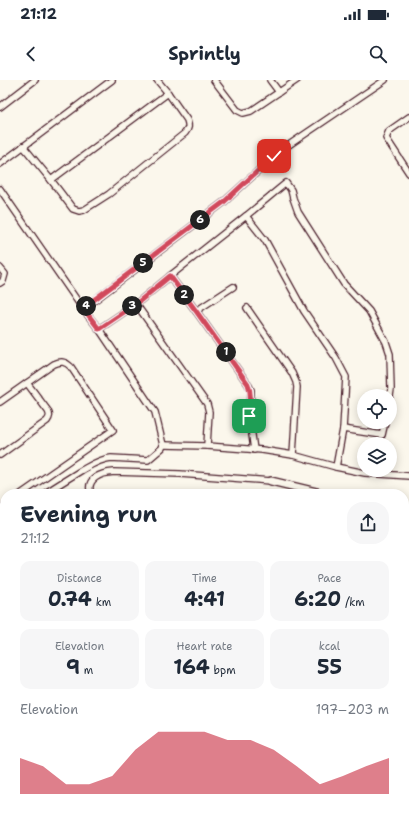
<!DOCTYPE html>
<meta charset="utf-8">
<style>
:root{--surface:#fff;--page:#f6f6f7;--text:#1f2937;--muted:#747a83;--accent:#d1495b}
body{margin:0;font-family:"Shantell Sans",sans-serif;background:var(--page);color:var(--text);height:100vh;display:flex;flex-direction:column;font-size:15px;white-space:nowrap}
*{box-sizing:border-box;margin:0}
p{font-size:13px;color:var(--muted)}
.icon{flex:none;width:22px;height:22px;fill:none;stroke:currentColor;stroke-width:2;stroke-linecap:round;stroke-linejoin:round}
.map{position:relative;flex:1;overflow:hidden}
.panel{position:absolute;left:0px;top:409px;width:409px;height:324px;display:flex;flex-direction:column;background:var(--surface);border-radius:16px 16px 0 0;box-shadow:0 2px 10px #0003}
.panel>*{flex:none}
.tools{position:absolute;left:357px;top:309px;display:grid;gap:8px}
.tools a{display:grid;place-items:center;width:40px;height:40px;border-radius:50%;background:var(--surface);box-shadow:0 2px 10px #0003;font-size:20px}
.pin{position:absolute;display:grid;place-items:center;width:34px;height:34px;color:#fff;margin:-17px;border-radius:8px;box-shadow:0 2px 6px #0006}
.km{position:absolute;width:20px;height:20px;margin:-10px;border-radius:50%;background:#222;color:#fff;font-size:11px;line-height:20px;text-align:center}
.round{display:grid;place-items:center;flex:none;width:42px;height:42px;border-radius:16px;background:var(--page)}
.headline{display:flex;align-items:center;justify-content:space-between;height:68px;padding:0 20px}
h1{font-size:22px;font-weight:700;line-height:30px}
.stats{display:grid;grid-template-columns:repeat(3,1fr);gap:6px;height:68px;padding:4px 20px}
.stats div{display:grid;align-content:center;border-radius:10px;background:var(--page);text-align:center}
.stats b{font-size:20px;font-weight:700}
.stats small{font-size:11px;font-weight:400}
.stats p{font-size:11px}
.chart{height:112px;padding:8px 20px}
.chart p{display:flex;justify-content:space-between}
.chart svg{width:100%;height:72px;margin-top:4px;fill:var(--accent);opacity:.7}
.status{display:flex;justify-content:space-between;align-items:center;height:28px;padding:0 20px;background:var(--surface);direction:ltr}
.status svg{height:11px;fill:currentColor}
header{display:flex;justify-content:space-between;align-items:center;height:52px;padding:0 20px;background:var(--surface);font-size:18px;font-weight:700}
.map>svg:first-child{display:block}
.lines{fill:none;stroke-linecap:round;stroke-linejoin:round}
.minor-casing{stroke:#4a1f2b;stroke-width:8}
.tertiary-casing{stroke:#4a1f2b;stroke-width:10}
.minor{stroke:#fbf7ec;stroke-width:5.5}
.tertiary{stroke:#fbf7ec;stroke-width:7}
.route-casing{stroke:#fff;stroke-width:8}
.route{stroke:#d1495b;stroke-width:5}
</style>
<div class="status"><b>21:12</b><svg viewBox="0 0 49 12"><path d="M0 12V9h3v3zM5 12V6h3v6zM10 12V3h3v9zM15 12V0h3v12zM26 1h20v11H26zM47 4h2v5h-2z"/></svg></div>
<header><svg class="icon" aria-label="back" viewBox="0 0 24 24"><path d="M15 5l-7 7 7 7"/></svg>Sprintly<svg class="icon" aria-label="search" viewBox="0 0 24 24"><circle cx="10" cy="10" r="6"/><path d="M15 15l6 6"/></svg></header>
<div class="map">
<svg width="409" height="733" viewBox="0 0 409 733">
<rect width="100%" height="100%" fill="#fbf7ec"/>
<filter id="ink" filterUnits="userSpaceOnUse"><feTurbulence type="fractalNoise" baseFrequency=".025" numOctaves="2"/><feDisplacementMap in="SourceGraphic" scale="8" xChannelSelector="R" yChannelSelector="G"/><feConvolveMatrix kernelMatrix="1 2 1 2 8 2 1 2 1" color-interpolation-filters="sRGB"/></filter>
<g filter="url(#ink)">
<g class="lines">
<defs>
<g id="minor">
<path d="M214,0L237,30L243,33L251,31L297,0"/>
<path d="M270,0L279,12"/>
<path d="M0,27L35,0"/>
<path d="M409,37L389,51L386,58L409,93"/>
<path d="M23,66L51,100L168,13L157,0"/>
<path d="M0,84L112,0"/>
<path d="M51,100L73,129L79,131L84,130L109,114L185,53C189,48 189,46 187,40L168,13"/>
<path d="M0,109L83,229L99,249L155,332L163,365L162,368L148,380L111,378C100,379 91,385 82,390C69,398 56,406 44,414"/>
<path d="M246,136L286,103L291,110L293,118L298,132L344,204L369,231L386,262L390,274L391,309L390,316"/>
<path d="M0,188L5,194L3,201L0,203"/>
<path d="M170,196L246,136L265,160L304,231L336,278L346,297L343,349L336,387"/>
<path d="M136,224L170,196L196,231L248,304L251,310L250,340L254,370"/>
<path d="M247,228L292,293L296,302L297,307L293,375"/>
<path d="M83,229L224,122L280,71L385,0"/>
<path d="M196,231L233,207"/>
<path d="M99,249L136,224L207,324L209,332L207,366"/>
<path d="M0,322L54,284C61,281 65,281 71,287L113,350L21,414"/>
<path d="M343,349L382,355L385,342"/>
<path d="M163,365L207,366L262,370L293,375L336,387L365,393L409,396"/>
<path d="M0,375L47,341C50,337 50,335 48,331L27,303"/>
<path d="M91,414C85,398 102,393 114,392L180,394L271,401"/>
<path d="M0,429L5,426"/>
<path d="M0,444L5,441"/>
<path d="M404,482L409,484"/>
<path d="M404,527L409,528"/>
<path d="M404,572L409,574"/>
<path d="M404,618L409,620"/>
<path d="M404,662L409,663"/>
<path d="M274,728L277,733"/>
<path d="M328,728L331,733"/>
<path d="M32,733L39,728"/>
<path d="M225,733L229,728"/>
</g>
<g id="tertiary">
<path d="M271,401L325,414"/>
<path d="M404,435L409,436"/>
</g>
</defs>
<use href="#minor" class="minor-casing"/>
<use href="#tertiary" class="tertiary-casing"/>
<use href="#minor" class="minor"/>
<use href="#tertiary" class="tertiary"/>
</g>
</g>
<g class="lines" filter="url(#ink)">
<defs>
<path id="route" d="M249,336C250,325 252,315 248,304L196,231L170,196L136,224L99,249L83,228L224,122L274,76"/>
</defs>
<use href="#route" class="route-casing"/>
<use href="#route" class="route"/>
</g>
</svg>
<div class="tools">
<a><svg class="icon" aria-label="locate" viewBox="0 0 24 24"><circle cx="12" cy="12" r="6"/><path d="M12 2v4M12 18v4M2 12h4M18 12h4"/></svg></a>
<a><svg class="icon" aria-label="layers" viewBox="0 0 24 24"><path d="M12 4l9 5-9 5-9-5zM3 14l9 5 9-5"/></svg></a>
</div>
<div class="pin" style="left:249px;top:336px;background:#1e9e55"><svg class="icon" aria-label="arrive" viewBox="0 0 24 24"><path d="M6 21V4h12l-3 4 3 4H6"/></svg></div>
<div class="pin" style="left:274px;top:76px;background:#d93025"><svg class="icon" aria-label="check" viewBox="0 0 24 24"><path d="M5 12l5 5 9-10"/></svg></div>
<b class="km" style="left:226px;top:272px">1</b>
<b class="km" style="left:184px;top:215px">2</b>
<b class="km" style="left:132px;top:226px">3</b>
<b class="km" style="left:86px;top:226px">4</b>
<b class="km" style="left:143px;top:183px">5</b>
<b class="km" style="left:200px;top:140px">6</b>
<section class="panel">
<div class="headline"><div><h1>Evening run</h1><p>21:12</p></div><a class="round"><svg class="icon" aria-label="share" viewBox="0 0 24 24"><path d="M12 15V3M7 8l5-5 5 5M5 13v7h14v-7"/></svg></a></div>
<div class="stats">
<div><p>Distance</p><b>0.74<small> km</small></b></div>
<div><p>Time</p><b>4:41</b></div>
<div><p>Pace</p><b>6:20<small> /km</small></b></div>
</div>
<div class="stats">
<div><p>Elevation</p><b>9<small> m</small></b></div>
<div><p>Heart rate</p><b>164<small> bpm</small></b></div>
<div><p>kcal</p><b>55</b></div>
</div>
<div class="chart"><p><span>Elevation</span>197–203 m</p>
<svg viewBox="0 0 160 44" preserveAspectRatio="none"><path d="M0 44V22L10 27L20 38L30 38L40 33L50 17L60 6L70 6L80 6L90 11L100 11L110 17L120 27L130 38L140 33L150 27L160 22V44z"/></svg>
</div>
</section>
</div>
